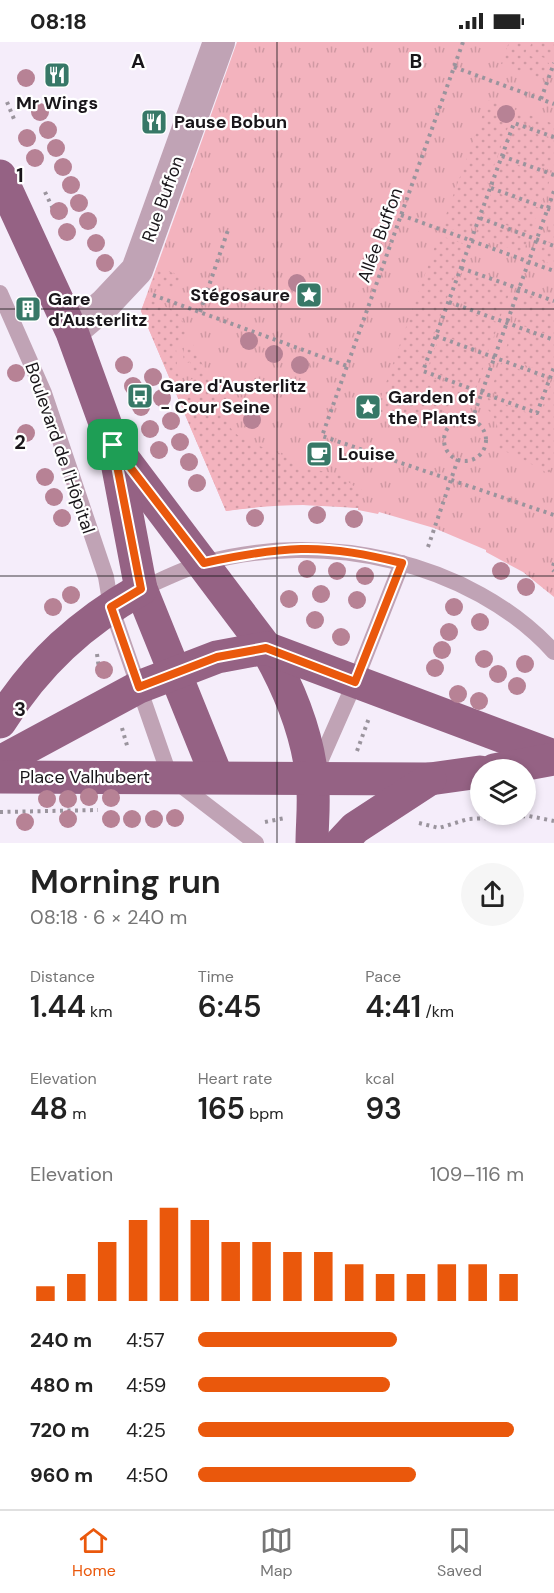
<!DOCTYPE html>
<meta charset="utf-8">
<style>
:root{--surface:#fff;--page:#f6f6f6;--text:#222;--muted:#767676;--line:#e0e0e0;--accent:#ea580c}
body{margin:0;font-family:"DM Sans",sans-serif;background:var(--page);color:var(--text);height:100vh;display:flex;flex-direction:column;font-size:22px;white-space:nowrap}
*{box-sizing:border-box;margin:0}
p{font-size:20px;color:var(--muted)}
.icon{flex:none;width:33px;height:33px;fill:none;stroke:currentColor;stroke-width:2;stroke-linecap:round;stroke-linejoin:round}
.map{position:relative;height:801px;overflow:hidden}
.drawer{display:flex;flex-direction:column;background:var(--surface);flex:1}
.drawer>*{flex:none}
.tools{position:absolute;left:470px;top:717px;display:grid;gap:12px}
.tools a{display:grid;place-items:center;width:66px;height:66px;border-radius:50%;background:var(--surface);box-shadow:0 3px 9px #0003;font-size:30px}
.pin{position:absolute;display:grid;place-items:center;width:51px;height:51px;color:#fff;margin:-26px;border-radius:12px;box-shadow:0 3px 9px #0006}
.round{display:grid;place-items:center;flex:none;width:63px;height:63px;border-radius:32px;background:var(--page)}
.headline{display:flex;align-items:center;justify-content:space-between;height:102px;padding:0 30px}
h1{font-size:33px;font-weight:600;line-height:45px}
.metrics{display:grid;grid-template-columns:repeat(3,1fr);gap:9px;height:102px;padding:6px 30px}
.metrics div{display:grid;align-content:center}
.metrics b{font-size:30px;font-weight:600}
.metrics small{font-size:16px;font-weight:400}
.metrics p{font-size:16px}
.chart{height:168px;padding:12px 30px}
.chart p{display:flex;justify-content:space-between}
.chart svg{width:100%;height:108px;margin-top:6px;stroke:var(--accent);stroke-width:6}
ul{padding:0 30px;list-style:none;font-size:20px}
li{display:grid;grid-template-columns:96px 72px 1fr;align-items:center;height:45px}
li i{height:15px;border-radius:8px;background:var(--accent)}
.status{display:flex;justify-content:space-between;align-items:center;height:42px;padding:0 30px;background:var(--surface);direction:ltr}
.status svg{height:16px;fill:currentColor}
.menu{display:flex;justify-content:space-around;align-items:center;height:84px;border-top:2px solid var(--line);background:var(--surface);font-size:16px;color:var(--muted)}
.menu a{display:grid;justify-items:center;gap:3px}
.menu .current{color:var(--accent)}
.map>svg:first-child{display:block}
.grass{fill:url(#grass-tufts)}
.garden{fill:url(#garden-dots)}
.lines{fill:none;stroke-linecap:round;stroke-linejoin:round}
.path{stroke:#9a949d;stroke-width:4;stroke-dasharray:3 4.5;stroke-linecap:butt}
.service{stroke:#c0a3b5;stroke-width:16}
.minor{stroke:#c0a3b5;stroke-width:32}
.primary{stroke:#956284;stroke-width:33}
.tree{fill:#b78295}
.route-casing{stroke:#fff;stroke-width:12}
.route{stroke:#ea580c;stroke-width:8}
.grid{fill:none;stroke:#19161a;stroke-width:1.5;stroke-opacity:0.55}
.labels{text-anchor:middle;stroke-width:4.5;stroke-linejoin:round;paint-order:stroke}
.poi-label{font-size:18px;font-weight:bold;fill:#19161a;stroke:#fff;text-anchor:start}
.street-label{font-size:18px;fill:#19161a;stroke:#fff}
.grid-label{font-size:20px;text-anchor:middle;font-weight:bold;fill:#19161a;stroke:#fff;stroke-width:4.5;stroke-linejoin:round;paint-order:stroke}
</style>
<div class="status"><b>08:18</b><svg viewBox="0 0 49 12"><path d="M0 12V9h3v3zM5 12V6h3v6zM10 12V3h3v9zM15 12V0h3v12zM26 1h20v11H26zM47 4h2v5h-2z"/></svg></div>
<div class="map">
<svg width="554" height="801" viewBox="0 0 554 801">
<defs>
<pattern id="grass-tufts" width="24" height="20" patternUnits="userSpaceOnUse" patternTransform="scale(1.5)"><rect width="24" height="20" fill="#f3b3be"/><path d="M3 7l-1-3M5 7V3M7 7l1-3M15 17l-1-3M17 17v-4M19 17l1-3" fill="none" stroke="#d099a3"/></pattern>
<pattern id="garden-dots" width="8" height="8" patternUnits="userSpaceOnUse" patternTransform="scale(1.5)"><rect width="8" height="8" fill="#f3b3be"/><path d="M2 2h.1M6 6h.1" fill="none" stroke="#d099a3" stroke-width="1.8" stroke-linecap="round"/></pattern>
</defs>
<rect width="100%" height="100%" fill="#f5edfa"/>
<path class="grass" d="M237,0H554V555L523,530L486,510V508L434,486L379,470L378,472L358,468V466C314,461 271,462 226,469L141,269Z"/>
<g class="garden">
<path d="M509,0H529L525,12L549,21L543,35L540,36L501,22Z"/>
<path d="M532,0H554V7L550,18L528,10Z"/>
<path d="M488,58L554,82V92L511,77L469,193L442,184Z"/>
<path d="M515,84L554,98L553,129L505,112Z"/>
<path d="M502,117L551,135L541,161L493,145Z"/>
<path d="M492,149L539,166L530,192L482,174Z"/>
<path d="M554,171V202L544,199Z"/>
<path d="M480,180L528,197L523,211L475,194Z"/>
<path d="M439,193L466,203L420,331L474,351L471,361C437,358 445,380 428,384L419,377L376,369Z"/>
<path d="M543,203L554,207V223L538,217Z"/>
<path d="M157,225L186,236C175,247 165,249 150,246Z"/>
<path d="M463,229L511,247L500,276L452,258Z"/>
<path d="M526,251L554,261V295L515,281Z"/>
<path d="M146,256L177,270L188,289L176,305L177,325L175,326L182,341L197,335L190,320L184,322C183,314 182,305 189,299L192,300L216,352L229,347L237,367L225,372C228,378 229,386 234,390C251,407 284,406 298,425L339,432L352,443L362,448L359,466L284,462L226,469L141,269Z"/>
<path d="M451,263L499,281L488,310L441,293Z"/>
<path d="M513,286L554,301V317L549,332L503,315Z"/>
<path d="M438,298L487,315L476,346L427,328Z"/>
<path d="M501,321L547,337L536,367L490,350Z"/>
<path d="M554,333V418L549,432L515,413L496,406C501,390 498,376 485,365L488,356L539,375Z"/>
</g>
<g class="lines">
<g class="path">
<path d="M463,0L322,394L554,473"/>
<path d="M454,25L554,62"/>
<path d="M541,57L554,21"/>
<path d="M7,60L14,77"/>
<path d="M554,95L514,81L423,329L537,371L554,325"/>
<path d="M502,114L554,133"/>
<path d="M491,146L554,169"/>
<path d="M45,150L53,167"/>
<path d="M401,173L554,229"/>
<path d="M480,176L554,204"/>
<path d="M461,226L554,259"/>
<path d="M153,253L347,324"/>
<path d="M449,260L554,298"/>
<path d="M200,270L228,188"/>
<path d="M436,294L550,336"/>
<circle cx="465" cy="398" r="21"/>
<path d="M472,378L554,149"/>
<path d="M428,505L458,417"/>
<path d="M554,521L552,527L554,529"/>
<path d="M97,612L100,634"/>
<path d="M122,686L128,707"/>
<path d="M357,709L369,676"/>
<path d="M0,770L98,768"/>
<path d="M265,780L285,776"/>
<path d="M419,781L439,786L468,777L529,774L554,779"/>
</g>
<g class="service">
<path d="M0,251L44,351L106,535L111,565L170,735L256,801"/>
<path d="M141,547C162,538 183,527 204,521C322,488 470,518 554,610"/>
<path d="M315,731L355,640L402,521"/>
</g>
<path class="minor" d="M72,290L105,262L137,228L219,0"/>
<g class="primary">
<path d="M0,134L72,290L113,403L266,606C289,646 307,689 312,736C315,757 312,780 312,801"/>
<path d="M115,410L141,547L217,735"/>
<path d="M0,680C37,621 81,581 141,547"/>
<path d="M0,720L139,645L217,615L266,606L554,714"/>
<path d="M494,728L554,717"/>
<path d="M0,735L430,737L480,730"/>
<path d="M341,801L355,786L430,737"/>
</g>
</g>
<g class="tree">
<circle cx="26" cy="36" r="9"/>
<circle cx="40" cy="70" r="9"/>
<circle cx="506" cy="72" r="9"/>
<circle cx="48" cy="88" r="9"/>
<circle cx="27" cy="96" r="9"/>
<circle cx="56" cy="106" r="9"/>
<circle cx="35" cy="116" r="9"/>
<circle cx="63" cy="125" r="9"/>
<circle cx="71" cy="143" r="9"/>
<circle cx="79" cy="161" r="9"/>
<circle cx="59" cy="169" r="9"/>
<circle cx="88" cy="179" r="9"/>
<circle cx="67" cy="190" r="9"/>
<circle cx="96" cy="201" r="9"/>
<circle cx="105" cy="221" r="9"/>
<circle cx="297" cy="241" r="9"/>
<circle cx="249" cy="299" r="9"/>
<circle cx="274" cy="312" r="9"/>
<circle cx="124" cy="323" r="9"/>
<circle cx="300" cy="323" r="9"/>
<circle cx="16" cy="331" r="9"/>
<circle cx="153" cy="335" r="9"/>
<circle cx="133" cy="344" r="9"/>
<circle cx="162" cy="356" r="9"/>
<circle cx="141" cy="365" r="9"/>
<circle cx="252" cy="378" r="9"/>
<circle cx="171" cy="379" r="9"/>
<circle cx="150" cy="387" r="9"/>
<circle cx="26" cy="391" r="9"/>
<circle cx="180" cy="400" r="9"/>
<circle cx="159" cy="408" r="9"/>
<circle cx="189" cy="420" r="9"/>
<circle cx="45" cy="435" r="9"/>
<circle cx="197" cy="441" r="9"/>
<circle cx="54" cy="455" r="9"/>
<circle cx="317" cy="473" r="9"/>
<circle cx="62" cy="476" r="9"/>
<circle cx="255" cy="476" r="9"/>
<circle cx="354" cy="477" r="9"/>
<circle cx="307" cy="527" r="9"/>
<circle cx="337" cy="529" r="9"/>
<circle cx="501" cy="529" r="9"/>
<circle cx="365" cy="534" r="9"/>
<circle cx="526" cy="545" r="9"/>
<circle cx="321" cy="552" r="9"/>
<circle cx="71" cy="553" r="9"/>
<circle cx="289" cy="557" r="9"/>
<circle cx="357" cy="558" r="9"/>
<circle cx="53" cy="565" r="9"/>
<circle cx="454" cy="565" r="9"/>
<circle cx="315" cy="578" r="9"/>
<circle cx="480" cy="580" r="9"/>
<circle cx="449" cy="590" r="9"/>
<circle cx="341" cy="595" r="9"/>
<circle cx="442" cy="608" r="9"/>
<circle cx="484" cy="617" r="9"/>
<circle cx="525" cy="622" r="9"/>
<circle cx="435" cy="626" r="9"/>
<circle cx="104" cy="628" r="9"/>
<circle cx="498" cy="632" r="9"/>
<circle cx="517" cy="644" r="9"/>
<circle cx="458" cy="652" r="9"/>
<circle cx="479" cy="659" r="9"/>
<circle cx="89" cy="755" r="9"/>
<circle cx="111" cy="756" r="9"/>
<circle cx="47" cy="757" r="9"/>
<circle cx="68" cy="757" r="9"/>
<circle cx="175" cy="776" r="9"/>
<circle cx="68" cy="777" r="9"/>
<circle cx="111" cy="777" r="9"/>
<circle cx="132" cy="777" r="9"/>
<circle cx="154" cy="777" r="9"/>
<circle cx="25" cy="780" r="9"/>
</g>
<g class="lines">
<defs>
<path id="route" d="M113,403L204,521C236,514 268,508 301,507C335,506 369,513 402,521L355,640L266,606L217,615L139,645L111,565L141,547Z"/>
</defs>
<use href="#route" class="route-casing"/>
<use href="#route" class="route"/>
</g>
<path class="grid" d="M277,0V801M0,267H554M0,534H554"/>
<defs>
<symbol id="restaurant-square" viewBox="-11 -11 22 22"><rect x="-9" y="-9" width="18" height="18" rx="4" fill="#377867" stroke="#fff"/><path d="M-5-6h1v4h1v-4h1v4h1v-4h1v5L-1.5 .5V6h-2V.5L-5-1ZM5-6V6H3V1.5H1.5Q1.5-4 5-6Z" fill="#fff"/></symbol>
<symbol id="sight-square" viewBox="-11 -11 22 22"><rect x="-9" y="-9" width="18" height="18" rx="4" fill="#377867" stroke="#fff"/><path d="M0-6L1.8-2.2L6-1.7L2.9 1.2L3.7 5.4L0 3.3L-3.7 5.4L-2.9 1.2L-6-1.7L-1.8-2.2Z" fill="#fff"/></symbol>
<symbol id="building-square" viewBox="-11 -11 22 22"><rect x="-9" y="-9" width="18" height="18" rx="4" fill="#377867" stroke="#fff"/><path d="M-4-6H4V6H1V3H-1V6H-4ZM-2.5-4.3h1.7v1.8h-1.7ZM.8-4.3h1.7v1.8H.8ZM-2.5-1h1.7V.8h-1.7ZM.8-1h1.7V.8H.8Z" fill="#fff"/></symbol>
<symbol id="bus-square" viewBox="-11 -11 22 22"><rect x="-9" y="-9" width="18" height="18" rx="4" fill="#377867" stroke="#fff"/><path d="M-5-6H5V4H4V6H2V4H-2V6H-4V4H-5ZM-3.5-4V0h7V-4ZM-3.5 1.2v1.5H-2V1.2ZM2 1.2v1.5H3.5V1.2Z" fill="#fff"/></symbol>
<symbol id="cafe-square" viewBox="-11 -11 22 22"><rect x="-9" y="-9" width="18" height="18" rx="4" fill="#377867" stroke="#fff"/><path d="M-5.5-4.5H6V0H3Q3 3.5 0 3.5H-2.5Q-5.5 3.5-5.5 0ZM3-3.2v2h1.7v-2ZM-6 4.5H4V6H-6Z" fill="#fff"/></symbol>
</defs>
<g fill-rule="evenodd">
<use href="#restaurant-square" x="42" y="18" width="30" height="30"/>
<use href="#restaurant-square" x="139" y="65" width="30" height="30"/>
<use href="#sight-square" x="294" y="238" width="30" height="30"/>
<use href="#building-square" x="13" y="252" width="30" height="30"/>
<use href="#bus-square" x="125" y="339" width="30" height="30"/>
<use href="#sight-square" x="353" y="350" width="30" height="30"/>
<use href="#cafe-square" x="304" y="397" width="30" height="30"/>
</g>
<g class="labels">
<g class="poi-label">
<text x="57" y="67" text-anchor="middle">Mr Wings</text>
<text x="174" y="86">Pause Bobun</text>
<text x="290" y="259" text-anchor="end">Stégosaure</text>
<text x="48" y="263">Gare<tspan x="48" dy="21">d'Austerlitz</tspan></text>
<text x="160" y="350">Gare d'Austerlitz<tspan x="160" dy="21">- Cour Seine</tspan></text>
<text x="388" y="361">Garden of<tspan x="388" dy="21">the Plants</tspan></text>
<text x="338" y="418">Louise</text>
</g>
<g class="street-label">
<text transform="translate(163 157) rotate(-70)" y="6">Rue Buffon</text>
<text transform="translate(380 193) rotate(-70)" y="6">Allée Buffon</text>
<text transform="translate(60 406) rotate(71)" y="6">Boulevard de l'Hôpital</text>
<text x="85" y="741">Place Valhubert</text>
</g>
</g>
<g class="grid-label">
<text x="138" y="26">A</text>
<text x="416" y="26">B</text>
<text x="20" y="140">1</text>
<text x="20" y="407">2</text>
<text x="20" y="674">3</text>
</g>
</svg>
<div class="tools">
<a><svg class="icon" aria-label="layers" viewBox="0 0 24 24"><path d="M12 4l9 5-9 5-9-5zM3 14l9 5 9-5"/></svg></a>
</div>
<div class="pin" style="left:113px;top:403px;background:#1e9e55"><svg class="icon" aria-label="arrive" viewBox="0 0 24 24"><path d="M6 21V4h12l-3 4 3 4H6"/></svg></div>
</div>
<section class="drawer">
<div class="headline"><div><h1>Morning run</h1><p>08:18 · 6 × 240 m</p></div><a class="round"><svg class="icon" aria-label="share" viewBox="0 0 24 24"><path d="M12 15V3M7 8l5-5 5 5M5 13v7h14v-7"/></svg></a></div>
<div class="metrics">
<div><p>Distance</p><b>1.44<small> km</small></b></div>
<div><p>Time</p><b>6:45</b></div>
<div><p>Pace</p><b>4:41<small> /km</small></b></div>
</div>
<div class="metrics">
<div><p>Elevation</p><b>48<small> m</small></b></div>
<div><p>Heart rate</p><b>165<small> bpm</small></b></div>
<div><p>kcal</p><b>93</b></div>
</div>
<div class="chart"><p><span>Elevation</span>109–116 m</p>
<svg viewBox="0 0 160 44" preserveAspectRatio="none"><path d="M5 44V38M15 44V33M25 44V20M35 44V11M45 44V6M55 44V11M65 44V20M75 44V20M85 44V24M95 44V24M105 44V29M115 44V33M125 44V33M135 44V29M145 44V29M155 44V33"/></svg>
</div>
<ul>
<li><b>240 m</b>4:57<i style="width:61%"></i></li>
<li><b>480 m</b>4:59<i style="width:59%"></i></li>
<li><b>720 m</b>4:25<i style="width:97%"></i></li>
<li><b>960 m</b>4:50<i style="width:67%"></i></li>
</ul>
</section>
<nav class="menu">
<a class="current"><svg class="icon" aria-label="home" viewBox="0 0 24 24"><path d="M3 11l9-7 9 7M6 9v11h12V9"/></svg>Home</a>
<a><svg class="icon" aria-label="map" viewBox="0 0 24 24"><path d="M3 6l6-2 6 2 6-2v14l-6 2-6-2-6 2zM9 4v14M15 6v14"/></svg>Map</a>
<a><svg class="icon" aria-label="saved" viewBox="0 0 24 24"><path d="M7 4h10v16l-5-4-5 4z"/></svg>Saved</a>
</nav>
